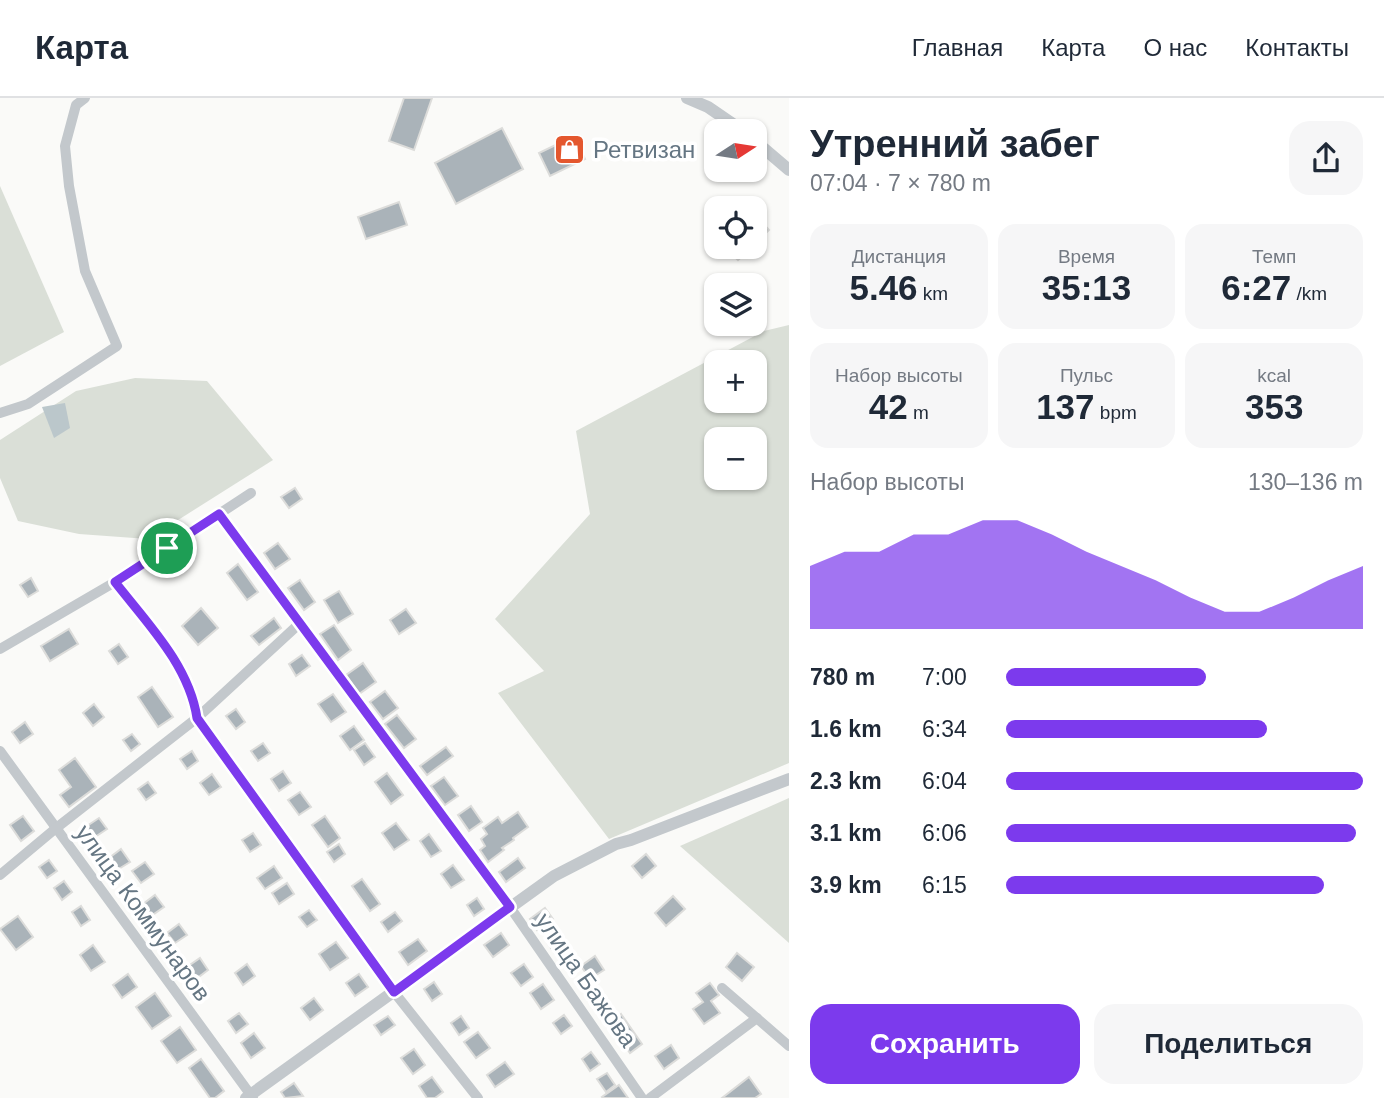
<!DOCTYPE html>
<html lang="ru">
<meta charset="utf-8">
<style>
:root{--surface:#fff;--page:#f6f6f7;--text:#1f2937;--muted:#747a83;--line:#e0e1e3;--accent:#7c3aed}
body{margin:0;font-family:Helvetica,sans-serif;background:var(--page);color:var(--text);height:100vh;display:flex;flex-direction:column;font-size:26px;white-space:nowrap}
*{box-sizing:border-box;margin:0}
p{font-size:23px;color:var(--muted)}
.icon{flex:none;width:38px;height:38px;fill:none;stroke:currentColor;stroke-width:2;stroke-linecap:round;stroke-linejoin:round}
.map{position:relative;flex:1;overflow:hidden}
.details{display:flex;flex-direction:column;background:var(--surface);width:595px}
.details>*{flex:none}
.needle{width:46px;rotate:78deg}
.fabs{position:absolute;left:704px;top:21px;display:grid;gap:14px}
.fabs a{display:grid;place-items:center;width:63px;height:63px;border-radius:14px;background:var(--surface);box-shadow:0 2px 5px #0004;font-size:35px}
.pin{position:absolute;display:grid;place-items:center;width:60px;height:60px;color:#fff;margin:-30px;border:4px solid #fff;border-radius:50%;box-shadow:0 2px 7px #0007}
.round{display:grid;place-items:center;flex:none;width:74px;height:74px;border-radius:21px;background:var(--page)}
.overview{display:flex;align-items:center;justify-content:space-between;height:119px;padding:0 21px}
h1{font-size:38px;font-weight:600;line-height:52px}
.figures{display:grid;grid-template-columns:repeat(3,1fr);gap:10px;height:119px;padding:7px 21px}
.figures div{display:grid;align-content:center;border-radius:18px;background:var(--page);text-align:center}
.figures b{font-size:35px;font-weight:600}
.figures small{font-size:19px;font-weight:400}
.figures p{font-size:19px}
.chart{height:196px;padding:14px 21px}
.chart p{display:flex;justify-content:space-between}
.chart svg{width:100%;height:126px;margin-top:7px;fill:var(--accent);opacity:.7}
.primary-button{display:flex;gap:14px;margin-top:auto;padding:14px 21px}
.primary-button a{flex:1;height:80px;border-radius:21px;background:var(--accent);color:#fff;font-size:28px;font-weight:600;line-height:80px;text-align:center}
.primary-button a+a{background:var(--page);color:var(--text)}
ul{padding:0 21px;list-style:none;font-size:23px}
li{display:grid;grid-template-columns:112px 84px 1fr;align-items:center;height:52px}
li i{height:18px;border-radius:9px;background:var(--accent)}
header{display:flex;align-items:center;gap:42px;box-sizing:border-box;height:98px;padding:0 35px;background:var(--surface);border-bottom:2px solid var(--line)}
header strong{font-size:33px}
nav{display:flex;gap:38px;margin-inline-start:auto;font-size:24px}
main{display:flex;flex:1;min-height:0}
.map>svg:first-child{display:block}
.green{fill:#dadfd7;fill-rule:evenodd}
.water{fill:#bbc7cb}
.building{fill:#aab3b9;stroke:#dcdcda;stroke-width:2}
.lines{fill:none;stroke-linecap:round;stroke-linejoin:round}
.minor{stroke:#c3c8cc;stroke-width:10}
.tertiary{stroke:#c3c8cc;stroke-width:12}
.route-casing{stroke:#fff;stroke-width:14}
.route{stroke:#7c3aed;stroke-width:9}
.labels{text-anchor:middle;stroke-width:7;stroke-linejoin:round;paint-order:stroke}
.poi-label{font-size:24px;fill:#657683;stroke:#fff;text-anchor:start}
.street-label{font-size:24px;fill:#657683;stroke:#fff}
</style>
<header>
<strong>Карта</strong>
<nav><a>Главная</a><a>Карта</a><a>О нас</a><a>Контакты</a></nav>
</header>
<main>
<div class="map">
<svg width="789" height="1000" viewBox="0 0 789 1000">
<rect width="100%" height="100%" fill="#fafaf8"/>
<g class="green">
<path d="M0,88L64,234L0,268Z"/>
<path d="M789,227V665L609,741L498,595L544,573L495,521L590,416L576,333L764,233ZM716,264H754V303H716ZM716,341H754V380H716Z"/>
<path d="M135,280L207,283L273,362L148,441L79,436L18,423L0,380V342L76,293Z"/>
<path d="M789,700V845L680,748Z"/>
</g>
<path class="water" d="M65,305L70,330L54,340L42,309Z"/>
<g class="building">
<path d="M404,0H432L414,52L389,43Z"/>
<path d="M502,30L523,71L456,106L435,65Z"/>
<path d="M574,38L585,61L550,78L539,55Z"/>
<path d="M399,104L407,127L366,141L358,119Z"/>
<path d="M754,116L769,132L754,146Z"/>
<path d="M725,149H752L738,162Z"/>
<path d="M295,390L302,401L289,410L281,399Z"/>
<path d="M278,445L290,461L275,471L264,455Z"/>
<path d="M238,466L258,494L247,502L227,475Z"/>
<path d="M31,480L38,493L28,499L20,487Z"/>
<path d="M300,482L315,504L304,512L288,490Z"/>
<path d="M339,493L353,516L338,525L324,502Z"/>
<path d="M201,510L218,530L198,547L182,528Z"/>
<path d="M406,511L416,525L399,536L390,522Z"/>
<path d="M274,520L281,530L259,547L251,538Z"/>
<path d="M334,527L351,552L338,562L320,536Z"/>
<path d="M69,531L78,546L50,563L41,548Z"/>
<path d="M119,546L128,559L118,566L109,553Z"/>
<path d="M302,557L310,568L296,578L289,566Z"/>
<path d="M363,565L376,584L359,596L346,577Z"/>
<path d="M152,589L173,619L158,629L138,599Z"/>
<path d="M385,593L398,610L383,621L370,604Z"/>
<path d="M333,596L346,614L331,624L318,606Z"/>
<path d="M94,606L104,619L93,628L83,615Z"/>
<path d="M236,611L245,624L236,631L226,618Z"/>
<path d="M397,617L416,641L404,650L385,626Z"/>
<path d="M25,624L33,636L20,645L12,634Z"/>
<path d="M354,628L364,642L350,652L340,638Z"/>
<path d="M132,636L140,646L131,653L123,642Z"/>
<path d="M263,645L270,655L258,663L251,653Z"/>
<path d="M365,645L375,659L364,667L354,652Z"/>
<path d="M446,649L453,658L427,677L420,668Z"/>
<path d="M192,653L198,663L187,671L180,661Z"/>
<path d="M75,660L96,689L69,709L60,697L71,689L59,672Z"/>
<path d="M283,673L291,685L279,693L271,681Z"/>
<path d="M387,675L403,697L391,706L375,684Z"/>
<path d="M212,676L221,689L209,697L200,685Z"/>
<path d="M444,679L458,698L445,707L431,688Z"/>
<path d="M148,684L156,695L146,702L138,691Z"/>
<path d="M300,694L311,709L299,717L288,702Z"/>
<path d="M471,708L482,724L469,733L458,717Z"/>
<path d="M518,714L528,729L513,740L514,742L502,750L504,752L488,764L480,752L485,748L481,741L487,736L483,730L498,719L502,725Z"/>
<path d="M23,718L34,733L21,743L10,727Z"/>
<path d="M325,718L340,740L328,749L312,727Z"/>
<path d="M99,720L107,731L92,741L84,730Z"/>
<path d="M396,725L409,742L394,752L382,735Z"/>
<path d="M253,735L261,747L250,754L242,742Z"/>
<path d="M429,736L441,753L431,759L420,743Z"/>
<path d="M339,746L345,756L334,764L327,754Z"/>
<path d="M121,751L130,764L117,772L109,760Z"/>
<path d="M646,756L656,768L642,780L632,768Z"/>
<path d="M518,760L525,770L506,784L499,774Z"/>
<path d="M49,762L57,773L47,780L39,769Z"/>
<path d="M145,764L154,776L141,785L132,773Z"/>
<path d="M453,767L464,782L451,790L441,776Z"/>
<path d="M274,768L282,780L265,791L257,780Z"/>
<path d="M362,781L380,806L370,813L352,788Z"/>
<path d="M64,783L72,794L62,802L54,790Z"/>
<path d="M287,785L294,796L279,806L272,795Z"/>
<path d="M155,797L164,809L151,818L143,806Z"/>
<path d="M673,798L685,811L666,828L655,815Z"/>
<path d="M477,800L484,811L474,818L467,807Z"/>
<path d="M81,808L90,822L81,828L72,814Z"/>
<path d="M545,810L553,821L537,832L530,821Z"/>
<path d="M309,812L317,822L307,829L299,819Z"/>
<path d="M395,814L402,823L388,834L381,824Z"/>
<path d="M18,818L33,839L16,852L0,831Z"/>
<path d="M179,826L187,837L175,845L167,835Z"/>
<path d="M501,835L509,847L493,859L484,847Z"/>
<path d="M559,838L576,862L565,869L548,846Z"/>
<path d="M418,841L427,853L408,867L399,854Z"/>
<path d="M336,844L348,860L330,872L319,856Z"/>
<path d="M93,847L105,864L91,873L80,857Z"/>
<path d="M737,855L754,869L742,883L726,869Z"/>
<path d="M595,858L604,872L590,881L581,868Z"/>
<path d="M200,860L208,872L196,881L187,869Z"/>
<path d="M247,866L255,878L243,887L235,875Z"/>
<path d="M524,866L533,879L521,888L511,875Z"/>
<path d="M128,876L137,889L122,900L113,887Z"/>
<path d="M359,876L368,889L355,898L346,885Z"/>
<path d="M434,884L442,896L432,903L424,891Z"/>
<path d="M710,885L719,897L711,903L720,915L704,926L693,911L703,904L696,895Z"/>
<path d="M543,886L554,902L541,911L530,895Z"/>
<path d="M599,892L606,902L595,909L588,899Z"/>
<path d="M155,895L171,918L152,931L136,909Z"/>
<path d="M314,900L323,912L310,922L301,910Z"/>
<path d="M239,915L248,926L236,935L228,923Z"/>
<path d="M621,916L642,946L630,955L609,925Z"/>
<path d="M564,917L572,928L561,936L553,925Z"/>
<path d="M388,918L395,927L381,937L374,927Z"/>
<path d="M461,918L469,930L459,937L451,925Z"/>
<path d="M180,929L196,952L177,965L161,943Z"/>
<path d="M478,934L490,950L476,960L464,944Z"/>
<path d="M254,935L265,950L251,960L241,945Z"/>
<path d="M671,947L679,960L664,971L655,958Z"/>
<path d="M414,951L425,967L413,976L401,960Z"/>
<path d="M591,954L600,966L590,973L582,961Z"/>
<path d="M201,961L224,993L215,1000H210L189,970Z"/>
<path d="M505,964L514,976L495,989L487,977Z"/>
<path d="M607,975L615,987L606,994L597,981Z"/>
<path d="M432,979L443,994L435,1000H427L419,988Z"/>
<path d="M749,979L761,996L755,1000H722Z"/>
<path d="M294,985L303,998L285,1000L281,994Z"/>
<path d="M619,987L628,1000H603L602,999Z"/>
</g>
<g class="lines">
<g class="minor">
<path d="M0,315L28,306L117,248L85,173L69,88L65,48L76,7L85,0"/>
<path d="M219,417L510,809L642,1000"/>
<path d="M115,484C147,525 189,567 197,620L394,894L478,1000"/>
<path d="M0,551L115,484L251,395"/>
<path d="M0,653L253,1000"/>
<path d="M0,777L55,731L197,620L299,526"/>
<path d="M722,890L789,948"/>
<path d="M650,1000L757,920"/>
</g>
<g class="tertiary">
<path d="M687,0L708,9L743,33"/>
<path d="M754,42L789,72"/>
<path d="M246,1000L554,778L616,746L631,742L789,681"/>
</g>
</g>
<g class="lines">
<defs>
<path id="route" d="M219,416L510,809L394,894L197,620C189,567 147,525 115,484Z"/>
</defs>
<use href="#route" class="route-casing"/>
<use href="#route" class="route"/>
</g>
<defs>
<symbol id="shop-square" viewBox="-11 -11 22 22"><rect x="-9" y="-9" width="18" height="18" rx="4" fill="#e4572e" stroke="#fff"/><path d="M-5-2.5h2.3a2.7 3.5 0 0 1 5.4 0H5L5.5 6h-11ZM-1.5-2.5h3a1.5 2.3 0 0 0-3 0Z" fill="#fff"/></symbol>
</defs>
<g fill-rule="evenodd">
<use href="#shop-square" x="552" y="34" width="35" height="35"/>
</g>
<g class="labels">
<g class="poi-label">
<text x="593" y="60">Ретвизан</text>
</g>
<g class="street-label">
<text transform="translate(143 815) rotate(54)" y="8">улица Коммунаров</text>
<text transform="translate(586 882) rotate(55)" y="8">улица Бажова</text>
</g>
</g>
</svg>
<div class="fabs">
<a><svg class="needle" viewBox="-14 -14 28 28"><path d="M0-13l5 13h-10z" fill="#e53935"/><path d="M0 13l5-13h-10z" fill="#747a83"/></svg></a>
<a><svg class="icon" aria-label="locate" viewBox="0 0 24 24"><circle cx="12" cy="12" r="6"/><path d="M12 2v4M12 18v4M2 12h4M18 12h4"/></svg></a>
<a><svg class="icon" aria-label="layers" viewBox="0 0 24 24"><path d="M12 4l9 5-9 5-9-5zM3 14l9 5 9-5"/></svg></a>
<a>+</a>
<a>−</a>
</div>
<div class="pin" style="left:167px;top:450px;background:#1e9e55"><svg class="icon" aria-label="arrive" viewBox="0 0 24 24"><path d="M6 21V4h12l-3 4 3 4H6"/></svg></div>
</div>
<section class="details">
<div class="overview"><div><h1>Утренний забег</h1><p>07:04 · 7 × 780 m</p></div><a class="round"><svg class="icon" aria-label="share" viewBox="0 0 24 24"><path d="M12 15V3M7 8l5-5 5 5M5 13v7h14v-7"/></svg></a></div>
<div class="figures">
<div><p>Дистанция</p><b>5.46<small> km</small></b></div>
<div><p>Время</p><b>35:13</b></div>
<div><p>Темп</p><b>6:27<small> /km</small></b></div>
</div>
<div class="figures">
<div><p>Набор высоты</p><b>42<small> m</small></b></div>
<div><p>Пульс</p><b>137<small> bpm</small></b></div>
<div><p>kcal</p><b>353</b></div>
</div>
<div class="chart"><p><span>Набор высоты</span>130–136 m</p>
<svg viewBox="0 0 160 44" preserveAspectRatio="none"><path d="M0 44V22L10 17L20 17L30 11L40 11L50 6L60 6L70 11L80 17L90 22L100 27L110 33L120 38L130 38L140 33L150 27L160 22V44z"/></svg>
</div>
<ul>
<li><b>780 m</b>7:00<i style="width:56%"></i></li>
<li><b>1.6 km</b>6:34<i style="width:73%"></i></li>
<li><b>2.3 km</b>6:04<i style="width:100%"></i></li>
<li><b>3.1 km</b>6:06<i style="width:98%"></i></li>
<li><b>3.9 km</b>6:15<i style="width:89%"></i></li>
</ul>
<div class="primary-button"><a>Сохранить</a><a>Поделиться</a></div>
</section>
</main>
